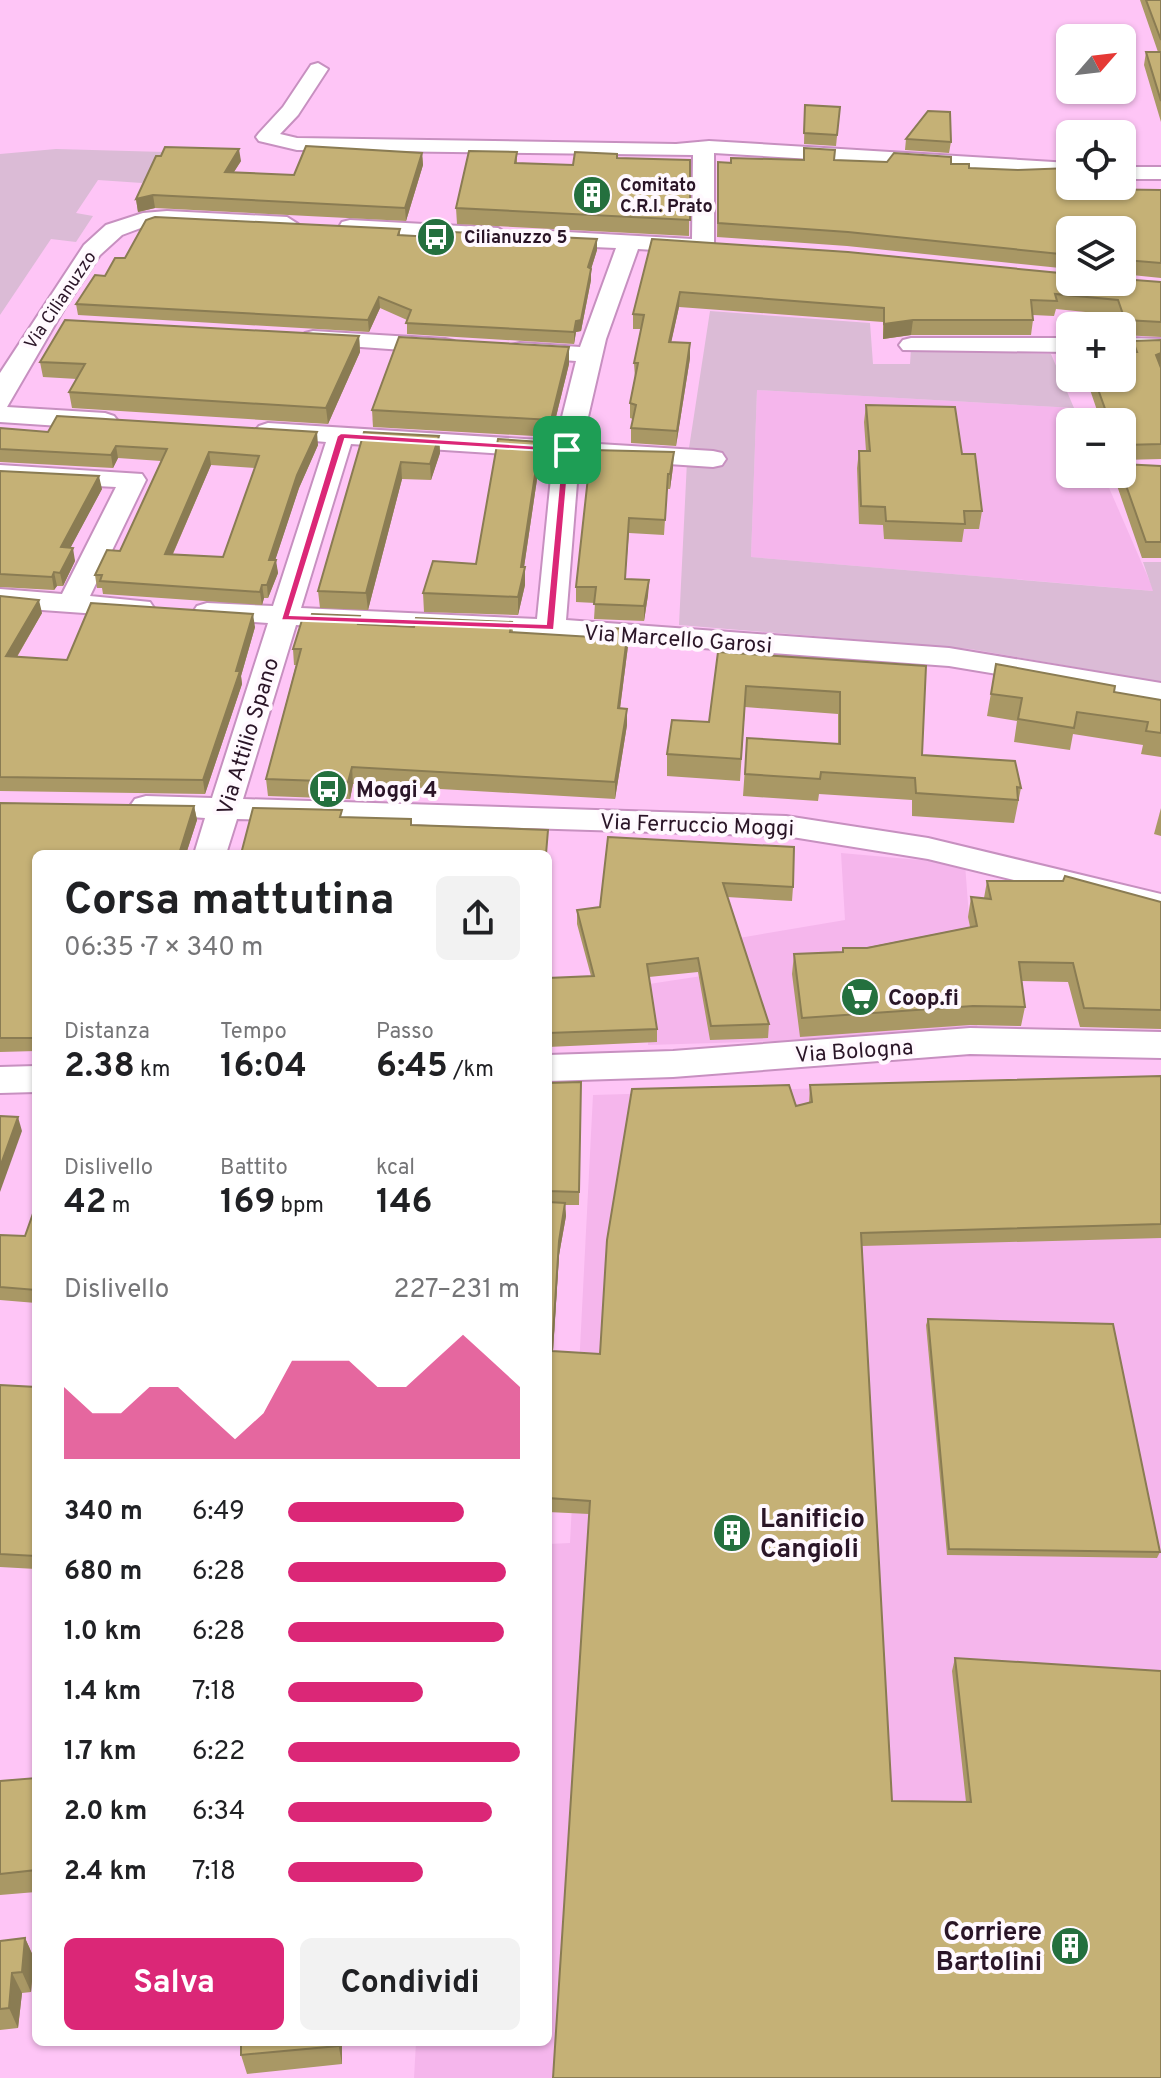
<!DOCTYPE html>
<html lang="it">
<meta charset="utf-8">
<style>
:root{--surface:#fff;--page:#f2f2f2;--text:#202124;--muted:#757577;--accent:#db2777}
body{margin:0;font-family:Overpass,sans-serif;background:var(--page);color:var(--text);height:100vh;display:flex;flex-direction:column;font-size:30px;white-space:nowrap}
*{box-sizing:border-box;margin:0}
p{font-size:26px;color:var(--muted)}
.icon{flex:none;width:44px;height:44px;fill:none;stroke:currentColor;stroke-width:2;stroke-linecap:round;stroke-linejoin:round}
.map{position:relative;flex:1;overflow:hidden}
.panel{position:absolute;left:32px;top:850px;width:520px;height:1196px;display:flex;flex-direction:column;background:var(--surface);border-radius:12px;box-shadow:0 2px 6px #0004}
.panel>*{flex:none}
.needle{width:52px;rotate:62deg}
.controls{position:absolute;left:1056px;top:24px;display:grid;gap:16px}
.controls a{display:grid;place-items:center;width:80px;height:80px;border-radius:12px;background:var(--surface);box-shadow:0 2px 6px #0004;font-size:40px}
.pin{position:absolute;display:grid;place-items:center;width:68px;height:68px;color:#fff;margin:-34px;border-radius:16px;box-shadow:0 4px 12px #0006}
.round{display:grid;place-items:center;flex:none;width:84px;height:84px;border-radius:12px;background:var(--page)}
.headline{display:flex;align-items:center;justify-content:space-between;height:136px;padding:0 32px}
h1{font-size:44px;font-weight:700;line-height:60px}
.metrics{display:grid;grid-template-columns:repeat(3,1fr);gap:12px;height:136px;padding:8px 32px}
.metrics div{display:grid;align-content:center}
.metrics b{font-size:34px;font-weight:700}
.metrics small{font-size:22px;font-weight:400}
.metrics p{font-size:22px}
.chart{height:224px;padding:16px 32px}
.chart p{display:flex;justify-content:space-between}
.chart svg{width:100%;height:144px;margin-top:8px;fill:var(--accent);opacity:.7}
.primary-button{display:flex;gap:16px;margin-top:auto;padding:16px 32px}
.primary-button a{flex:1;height:92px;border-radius:12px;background:var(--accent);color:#fff;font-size:32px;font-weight:700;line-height:92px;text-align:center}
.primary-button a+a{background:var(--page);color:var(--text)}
ul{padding:0 32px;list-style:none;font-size:26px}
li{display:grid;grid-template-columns:128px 96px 1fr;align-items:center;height:60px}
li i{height:20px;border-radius:10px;background:var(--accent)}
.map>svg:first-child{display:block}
.built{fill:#f5b6ec}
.green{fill:#dbbbd6}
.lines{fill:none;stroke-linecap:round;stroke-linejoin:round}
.minor-casing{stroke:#c790c0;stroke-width:4}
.minor{fill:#fff;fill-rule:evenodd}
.wall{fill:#a99865;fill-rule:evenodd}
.shaded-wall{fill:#8a7c53}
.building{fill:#c5b176;stroke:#8a7c53;stroke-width:2;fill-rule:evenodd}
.route{fill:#db2777;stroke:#fff;stroke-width:2;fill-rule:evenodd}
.labels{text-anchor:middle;stroke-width:8;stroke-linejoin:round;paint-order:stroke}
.far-poi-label{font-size:18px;font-weight:bold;fill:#2a1527;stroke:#fff9fe;text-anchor:start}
.far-street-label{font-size:18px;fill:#2a1527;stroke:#fff9fe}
.street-label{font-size:22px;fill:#2a1527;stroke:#fff9fe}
.poi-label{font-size:22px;font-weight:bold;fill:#2a1527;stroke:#fff9fe;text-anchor:start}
.near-poi-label{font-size:26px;font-weight:bold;fill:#2a1527;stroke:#fff9fe;text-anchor:start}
</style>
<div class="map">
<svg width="1161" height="2078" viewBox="0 0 1161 2078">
<rect width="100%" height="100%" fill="#fec5f6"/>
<g class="built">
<path d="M757,390L1074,408L1080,422H1070V474H1103L1154,591L751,557Z"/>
<path d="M841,853L965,864L978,1035L648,1045L649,984L748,969L739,938L845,920Z"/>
<path d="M1161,1078V2078H414L416,2042H548V1544L570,1543L593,1095Z"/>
</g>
<g class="green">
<path d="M56,149L165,152L142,183L98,180L76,213L93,216L76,242L51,239L0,315V154Z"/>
<path d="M710,311L870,323L873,364H910L911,349L1051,354L1074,408L757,390L751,557L1153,591L1143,562H1161V682L970,649L679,625L687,461Z"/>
</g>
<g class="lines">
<defs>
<g id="minor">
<path d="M318,63L328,69L298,115L280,134L297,138L676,144L709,141L1070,163V175L714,153V246L703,253L638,249L606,339L582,443L713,451L722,453L726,459L722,465L713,467L579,458L566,620L949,648L1161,683V701L949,666L551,637L296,625L243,799L786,816L928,838L1161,894V916L928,859L786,836L237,819L226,854H194L205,818L135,813L130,806L135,799L146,796L212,798L268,623L197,618L193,612L197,606L207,603L273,606L326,442L259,436L255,431L259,426L268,423L556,441L576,361L520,357L511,355L508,350L511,345L520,343L580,347L616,248L549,245L538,238L549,231L692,239L693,155L297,150L259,141L256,137L259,133L283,107L311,65ZM351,444L553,457L537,619L301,608Z"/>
<rect x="1122" y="167" width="39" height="12"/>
<path d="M167,211L287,217L298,224L287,231L167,225L146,226L122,235L100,255L64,309L7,407L105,413L114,416L118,421L114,426L105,429L0,422V373L84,245L106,225L143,213Z"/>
<path d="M350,220L498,228L509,235L498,242L342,232L339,227L342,222Z"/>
<path d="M313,331L445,339L454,341L457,346L454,351L445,353L305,343L301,338L305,333Z"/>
<path d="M911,338H1070V352L903,350L899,345L903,340Z"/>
<path d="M1122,338L1161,339V353L1122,352Z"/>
<path d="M0,465L142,474L146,480L90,596L150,602L154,608L150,614L140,617L0,607V589L62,594L116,487L0,481Z"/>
<path d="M970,1028L1161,1032V1058L970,1054L673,1077L548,1081V1055L673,1051Z"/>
<path d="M36,1066V1092L0,1093V1067Z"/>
</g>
</defs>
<use href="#minor" class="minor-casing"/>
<use href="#minor" class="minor"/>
</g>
<g class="wall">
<path d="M1140,0H1161V122L1144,65L1146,52H1158Z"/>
<path d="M805,105L840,107L836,146L804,144Z"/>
<path d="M906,139L951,142L949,153L905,150Z"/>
<path d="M517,152V163L573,165L617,158L690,160L689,236L457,224L456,208Z"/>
<path d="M422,153L423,165L406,221L155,208L138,212L136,199L241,161L234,172L294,175Z"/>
<path d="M834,160L951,164L1085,189L1161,190V278L1122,274V230H1070V269L847,246L717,237L718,162Z"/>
<path d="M400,229V235L597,250L591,269V280L581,331L576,332L574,344L407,334V320L380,308L369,332L78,315L76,304L125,258Z"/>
<path d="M652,239L1161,282V337L1122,335V326H1119L1115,315L1056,309L1054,316L1033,315V320L1031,335H911L883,339V322L679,307L671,342L690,343V358L676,446L631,443V428L633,419L630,418V403L635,378L634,363L641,329H633V314Z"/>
<path d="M359,336L360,352L328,424L72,408L69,392L77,379L43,377L40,362Z"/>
<path d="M1133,341L1161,368V459L1122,460V422H1101L1086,378H1122Z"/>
<path d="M569,364L551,437L373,427L372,410Z"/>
<path d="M866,405L962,454L982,511L979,529H964L962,542L884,539L883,525L859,524L857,468L859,451H866L864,422Z"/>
<path d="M0,428L48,432L318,445L299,488L275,560L278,573L268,598H264L262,605L103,594L102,588H97L95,575L120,551L161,461L118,458L113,468L0,462ZM211,465L255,468L223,557L173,554Z"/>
<path d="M364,432L439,436L440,453L431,480L402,479L368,610L320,608L318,591Z"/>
<path d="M540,442V459L524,567L525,585L518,615L424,612L423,593L476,564Z"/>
<path d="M591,450L673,467L670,489H667L664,535L629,533L625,579L649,580L648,595L644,621L594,619L595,603L576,602V587Z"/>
<path d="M1161,466V558H1142L1113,474H1122Z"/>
<path d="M0,471L102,489L70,548L75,561L63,586H57L54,590L0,587Z"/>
<path d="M0,596L42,613L17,657L67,660L255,627L241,676L242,684L205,794L0,791Z"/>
<path d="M310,621L414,627L512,622L513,632L592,637L628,629V646L620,708L627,709V725L615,799L353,784L350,799L268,796L266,779L296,665H294L293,649Z"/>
<path d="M718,652L926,666L922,755L1021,788L1014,823L912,816V800L819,794L818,801L743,796L747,738L838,744V714L745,707L740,781L667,776V754L709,722Z"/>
<path d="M996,664L1114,692L1161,700V757L1141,754L1143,745L1073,734L1070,750L1014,742L1017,721L987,716Z"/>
<path d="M0,803L194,806L197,820L186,854H36V1051L0,1052Z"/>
<path d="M1161,808V836L1154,834Z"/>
<path d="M608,837L793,887L792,901L727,897L769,1024L768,1038L710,1040L698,972L649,977L657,1029V1042L548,1047V978L591,976L577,924V910L600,907Z"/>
<path d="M987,881L1161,902V1029L1080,1027L1068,982L1022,981L1025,1007L1021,1026L970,1025L800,1037L792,974L794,954L843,952L970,927L968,917L971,897L984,898Z"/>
<path d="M1161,1076V1238L862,1246L892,1801L966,1802L952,1671L955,1658L1161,2078L589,1514L548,1512V1083L581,1082L579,1205H565L566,1216L559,1255L553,1351L600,1354L796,1106L809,1103L810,1085Z"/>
<path d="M36,1205V1303L0,1300V1235L25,1236Z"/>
<path d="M928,1319L1160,1552L1157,1558L947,1555L926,1325Z"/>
<path d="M0,1385L36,1387V1569L0,1567Z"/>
<path d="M36,1778V1892L0,1895V1781Z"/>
<path d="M25,1938L34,1958L31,1992L22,1993L18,2028L0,2030V1941Z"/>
<path d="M241,2042H353V2043L342,2045V2064L247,2074L241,2055Z"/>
</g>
<g class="shaded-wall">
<path d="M239,149L241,161L226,184L225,172Z"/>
<path d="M422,153L423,165L406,221L405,208Z"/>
<path d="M153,195L155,208L138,212L136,199Z"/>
<path d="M597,239V250L588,279V267Z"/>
<path d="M591,269V280L581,331L576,332L574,344V332Z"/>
<path d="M680,292L679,307L668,357L669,342Z"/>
<path d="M379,297L380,308L369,332L368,320Z"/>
<path d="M913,320L911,335L883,339L884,324Z"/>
<path d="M359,336L360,352L328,424L326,408Z"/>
<path d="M690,343V358L676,446L677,431Z"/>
<path d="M569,347V364L551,437V420Z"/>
<path d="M1161,353V367L1156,355Z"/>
<path d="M317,432L318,445L299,488L271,573L269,560L297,475Z"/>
<path d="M439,436L440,453L431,480L430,464Z"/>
<path d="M540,442V459L523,574L525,567V585L518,615V597L521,567Z"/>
<path d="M116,446L118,458L113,468L111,455Z"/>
<path d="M209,452L211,465L167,567L165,554Z"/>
<path d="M674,452L673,467L670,489V474Z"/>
<path d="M401,462L402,479L368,610L366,593Z"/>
<path d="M99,476L102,489L64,560L61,547Z"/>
<path d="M73,548L75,561L63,586L60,573Z"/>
<path d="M276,560L278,573L268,598L267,585Z"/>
<path d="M54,572L57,586L54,590L52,577Z"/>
<path d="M649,580L648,595L644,621V606Z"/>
<path d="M262,585L264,598L262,605L260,592Z"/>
<path d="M39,600L42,613L9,670L6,656Z"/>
<path d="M253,614L255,627L241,676L242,684L205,794L203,780Z"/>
<path d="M628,629V646L618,724V708Z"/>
<path d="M627,709V725L615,799V782Z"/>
<path d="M352,767L353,784L350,799L348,782Z"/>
<path d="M194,806L197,820L186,854H179Z"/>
<path d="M18,1117L22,1131L0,1192V1167Z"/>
<path d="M565,1203L566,1216L559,1255L552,1365L559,1241Z"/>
<path d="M25,1938L34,1958L31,1992L22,1972Z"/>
<path d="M12,1973L22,1993L18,2028L9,2008Z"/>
<path d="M338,2042H341L342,2045V2064Z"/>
</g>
<g class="building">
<path d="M1146,0H1161V40Z"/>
<path d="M1146,52H1161V101Z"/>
<path d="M805,105L840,107L837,135L804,133Z"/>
<path d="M928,111L950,112L951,142L906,139Z"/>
<path d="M306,146L422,153L405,208L153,195L136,199L156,156H161L165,147L239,149L225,172L294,175Z"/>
<path d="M804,148L835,150L834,160L887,162L894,153L951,157V164H969V168L1018,170L1070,168V186H1084L1085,189L1161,190V263L1125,260L1122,264V230H1070V255L848,232L718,223V162L731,163V158L804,160Z"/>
<path d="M469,151L517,152L515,163L573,165L575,152L617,154V158L690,160V220L456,208Z"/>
<path d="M155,217L400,229L398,235L450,238L452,232L597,239L588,267L591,269L581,320L576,321L574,332L406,323L411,310L379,297L368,320L76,304L95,275L105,276L115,258H125L146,220Z"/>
<path d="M652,239L848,252L1070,274V282H1122V279L1161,282V322L1125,320L1118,300L1055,294L1057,301L1031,300L1033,320H913L884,324V308L680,292L669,342L690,343L677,431L631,428L636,405L630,403L638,363H634L644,315L633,314Z"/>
<path d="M65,320L359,336L326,408L69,392L85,364L40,362Z"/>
<path d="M399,337L569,347L551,420L372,410Z"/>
<path d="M1161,340V353L1156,355L1161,368V444L1124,445L1122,451V422H1103L1102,417H1108L1094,378H1122V352H1137L1133,341Z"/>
<path d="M866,405L955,407L962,454H975L982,511H964L965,524L886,521L885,507L861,506L859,451H870Z"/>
<path d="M57,416L317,432L297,475L269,560H276L267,585H262L260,592L100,581L102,575H95L107,550L120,551L167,449L116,446L111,455L0,449V428L48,432ZM209,452L259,456L223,557L165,554Z"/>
<path d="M364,432L439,436L430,464L401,462L366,593L318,591Z"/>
<path d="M498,439L540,442L521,567H525L518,597L423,593L433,561L476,564Z"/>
<path d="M591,450L674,452L670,474H668L665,520L629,518L625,579L649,580L644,606L594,604L596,587H576Z"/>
<path d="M1122,464L1161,466V542H1146L1122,474Z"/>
<path d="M0,471L99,476L61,547L73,548L60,573L54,572L52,577L0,574Z"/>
<path d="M0,596L39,600L6,656L67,660L91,603L253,614L236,671H240L203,780L0,777Z"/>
<path d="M312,614L360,616L358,624L414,627L416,618L512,622L510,632L592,637L593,627L628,629L618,708L627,709L615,782L352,767L348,782L266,779L301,649H293L302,620L310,621Z"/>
<path d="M718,652L926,666L922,755L1015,761L1021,788L1017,787L1018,800L916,793L915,778L821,772L820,779L745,774L747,738L840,744V692L746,686L741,759L667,754L672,720L709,722Z"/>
<path d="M996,664L1115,686L1114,692L1161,700V733L1146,731L1148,722L1077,712L1074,728L1018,719L1022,698L991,694Z"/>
<path d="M0,803L194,806L179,854H36V1038H0Z"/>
<path d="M253,808L342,810L340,817L411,819V825L548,830L546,854H241Z"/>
<path d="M608,837L794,847L793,887L723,883L769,1024L711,1026L698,958L647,964L657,1029L548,1033V978L594,976L577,910L600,907Z"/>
<path d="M1065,876L1161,902V1010L1084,1008L1073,963L1019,962L1025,1007L973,1006L802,1018L794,954L843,952V948H867L977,926L971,897L991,899L987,881H1063Z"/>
<path d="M1161,1076V1224L861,1233L892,1801L971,1802L955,1658L1161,1671V2078H553L590,1501L548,1498V1202L565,1203L559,1241L552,1351L600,1354L607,1240L632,1089L789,1085L796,1106L812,1102L810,1085Z"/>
<path d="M581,1082L579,1192L548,1191V1083Z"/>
<path d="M0,1116L18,1117L0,1167Z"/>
<path d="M36,1205V1290L0,1287V1235L25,1236Z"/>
<path d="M928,1319L1113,1324L1160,1552L949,1549Z"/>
<path d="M0,1385L36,1387V1556L0,1554Z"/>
<path d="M36,1778V1870L0,1874V1781Z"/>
<path d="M25,1938L22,1972L12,1973L9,2008L0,2009V1941Z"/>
<path d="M241,2042H338V2046L241,2055Z"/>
</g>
<path class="route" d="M341,433L570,448L554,630L281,620L337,436ZM345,439L562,452L546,624L290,615Z"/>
<defs>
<symbol id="building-disc" viewBox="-11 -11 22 22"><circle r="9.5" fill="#24703e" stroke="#fff9fe"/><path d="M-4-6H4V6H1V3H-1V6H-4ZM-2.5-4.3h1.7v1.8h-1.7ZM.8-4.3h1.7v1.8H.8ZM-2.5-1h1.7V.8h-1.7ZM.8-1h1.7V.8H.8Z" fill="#fff"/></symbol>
<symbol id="bus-disc" viewBox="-11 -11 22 22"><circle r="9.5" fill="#24703e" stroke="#fff9fe"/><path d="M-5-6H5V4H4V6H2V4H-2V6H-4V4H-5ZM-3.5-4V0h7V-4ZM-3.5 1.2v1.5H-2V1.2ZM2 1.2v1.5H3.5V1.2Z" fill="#fff"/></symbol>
<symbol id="supermarket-disc" viewBox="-11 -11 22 22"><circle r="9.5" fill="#24703e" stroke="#fff9fe"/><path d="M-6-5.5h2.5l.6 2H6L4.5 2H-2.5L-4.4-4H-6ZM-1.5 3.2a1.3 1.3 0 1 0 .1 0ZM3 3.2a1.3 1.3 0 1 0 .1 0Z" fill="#fff"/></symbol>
</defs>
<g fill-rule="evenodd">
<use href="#building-disc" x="570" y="173" width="44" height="44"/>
<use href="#bus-disc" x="414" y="215" width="44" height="44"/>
<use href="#bus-disc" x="306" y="767" width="44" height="44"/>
<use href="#supermarket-disc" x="838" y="975" width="44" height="44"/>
<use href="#building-disc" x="710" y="1511" width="44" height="44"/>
<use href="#building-disc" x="1048" y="1924" width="44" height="44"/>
</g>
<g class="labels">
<g class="far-poi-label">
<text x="620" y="191">Comitato<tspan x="620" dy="21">C.R.I. Prato</tspan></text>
<text x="464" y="243">Cilianuzzo 5</text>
</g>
<g class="far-street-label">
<text transform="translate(60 300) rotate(-56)" y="6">Via Cilianuzzo</text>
</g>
<g class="street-label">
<text transform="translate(678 638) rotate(4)" y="8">Via Marcello Garosi</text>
<text transform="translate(247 736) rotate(-73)" y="8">Via Attilio Spano</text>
<text transform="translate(697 824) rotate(2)" y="8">Via Ferruccio Moggi</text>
<text transform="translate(854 1050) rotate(-4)" y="8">Via Bologna</text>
</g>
<g class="poi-label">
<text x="356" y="797">Moggi 4</text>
<text x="888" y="1005">Coop.fi</text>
</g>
<g class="near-poi-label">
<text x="760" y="1527">Lanificio<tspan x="760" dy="30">Cangioli</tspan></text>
<text x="1042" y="1940" text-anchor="end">Corriere<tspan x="1042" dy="30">Bartolini</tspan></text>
</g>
</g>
</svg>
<div class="controls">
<a><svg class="needle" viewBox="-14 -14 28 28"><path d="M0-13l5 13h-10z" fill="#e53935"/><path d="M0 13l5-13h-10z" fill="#757577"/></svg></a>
<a><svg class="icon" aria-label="locate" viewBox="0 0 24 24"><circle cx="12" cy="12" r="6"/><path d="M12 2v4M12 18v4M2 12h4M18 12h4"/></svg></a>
<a><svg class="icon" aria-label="layers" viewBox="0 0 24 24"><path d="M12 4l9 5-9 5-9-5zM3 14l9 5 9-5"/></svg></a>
<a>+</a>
<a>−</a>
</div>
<div class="pin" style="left:567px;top:450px;background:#1e9e55"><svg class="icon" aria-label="arrive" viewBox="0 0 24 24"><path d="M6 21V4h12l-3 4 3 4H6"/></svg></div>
<section class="panel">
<div class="headline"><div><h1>Corsa mattutina</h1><p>06:35 · 7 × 340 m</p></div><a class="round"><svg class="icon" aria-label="share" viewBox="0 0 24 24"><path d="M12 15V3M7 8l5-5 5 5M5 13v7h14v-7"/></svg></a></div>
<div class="metrics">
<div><p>Distanza</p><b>2.38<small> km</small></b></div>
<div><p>Tempo</p><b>16:04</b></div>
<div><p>Passo</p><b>6:45<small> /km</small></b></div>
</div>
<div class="metrics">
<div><p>Dislivello</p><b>42<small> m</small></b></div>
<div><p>Battito</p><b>169<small> bpm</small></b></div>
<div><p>kcal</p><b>146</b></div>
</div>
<div class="chart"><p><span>Dislivello</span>227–231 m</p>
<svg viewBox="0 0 160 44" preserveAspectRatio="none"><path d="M0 44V22L10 30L20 30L30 22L40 22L50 30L60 38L70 30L80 14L90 14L100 14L110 22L120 22L130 14L140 6L150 14L160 22V44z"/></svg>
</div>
<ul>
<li><b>340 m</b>6:49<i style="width:76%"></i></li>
<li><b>680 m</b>6:28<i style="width:94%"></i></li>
<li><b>1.0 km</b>6:28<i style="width:93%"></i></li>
<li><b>1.4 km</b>7:18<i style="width:58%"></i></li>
<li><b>1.7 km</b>6:22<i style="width:100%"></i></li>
<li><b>2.0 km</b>6:34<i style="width:88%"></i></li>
<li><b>2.4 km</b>7:18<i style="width:58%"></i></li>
</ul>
<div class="primary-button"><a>Salva</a><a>Condividi</a></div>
</section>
</div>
